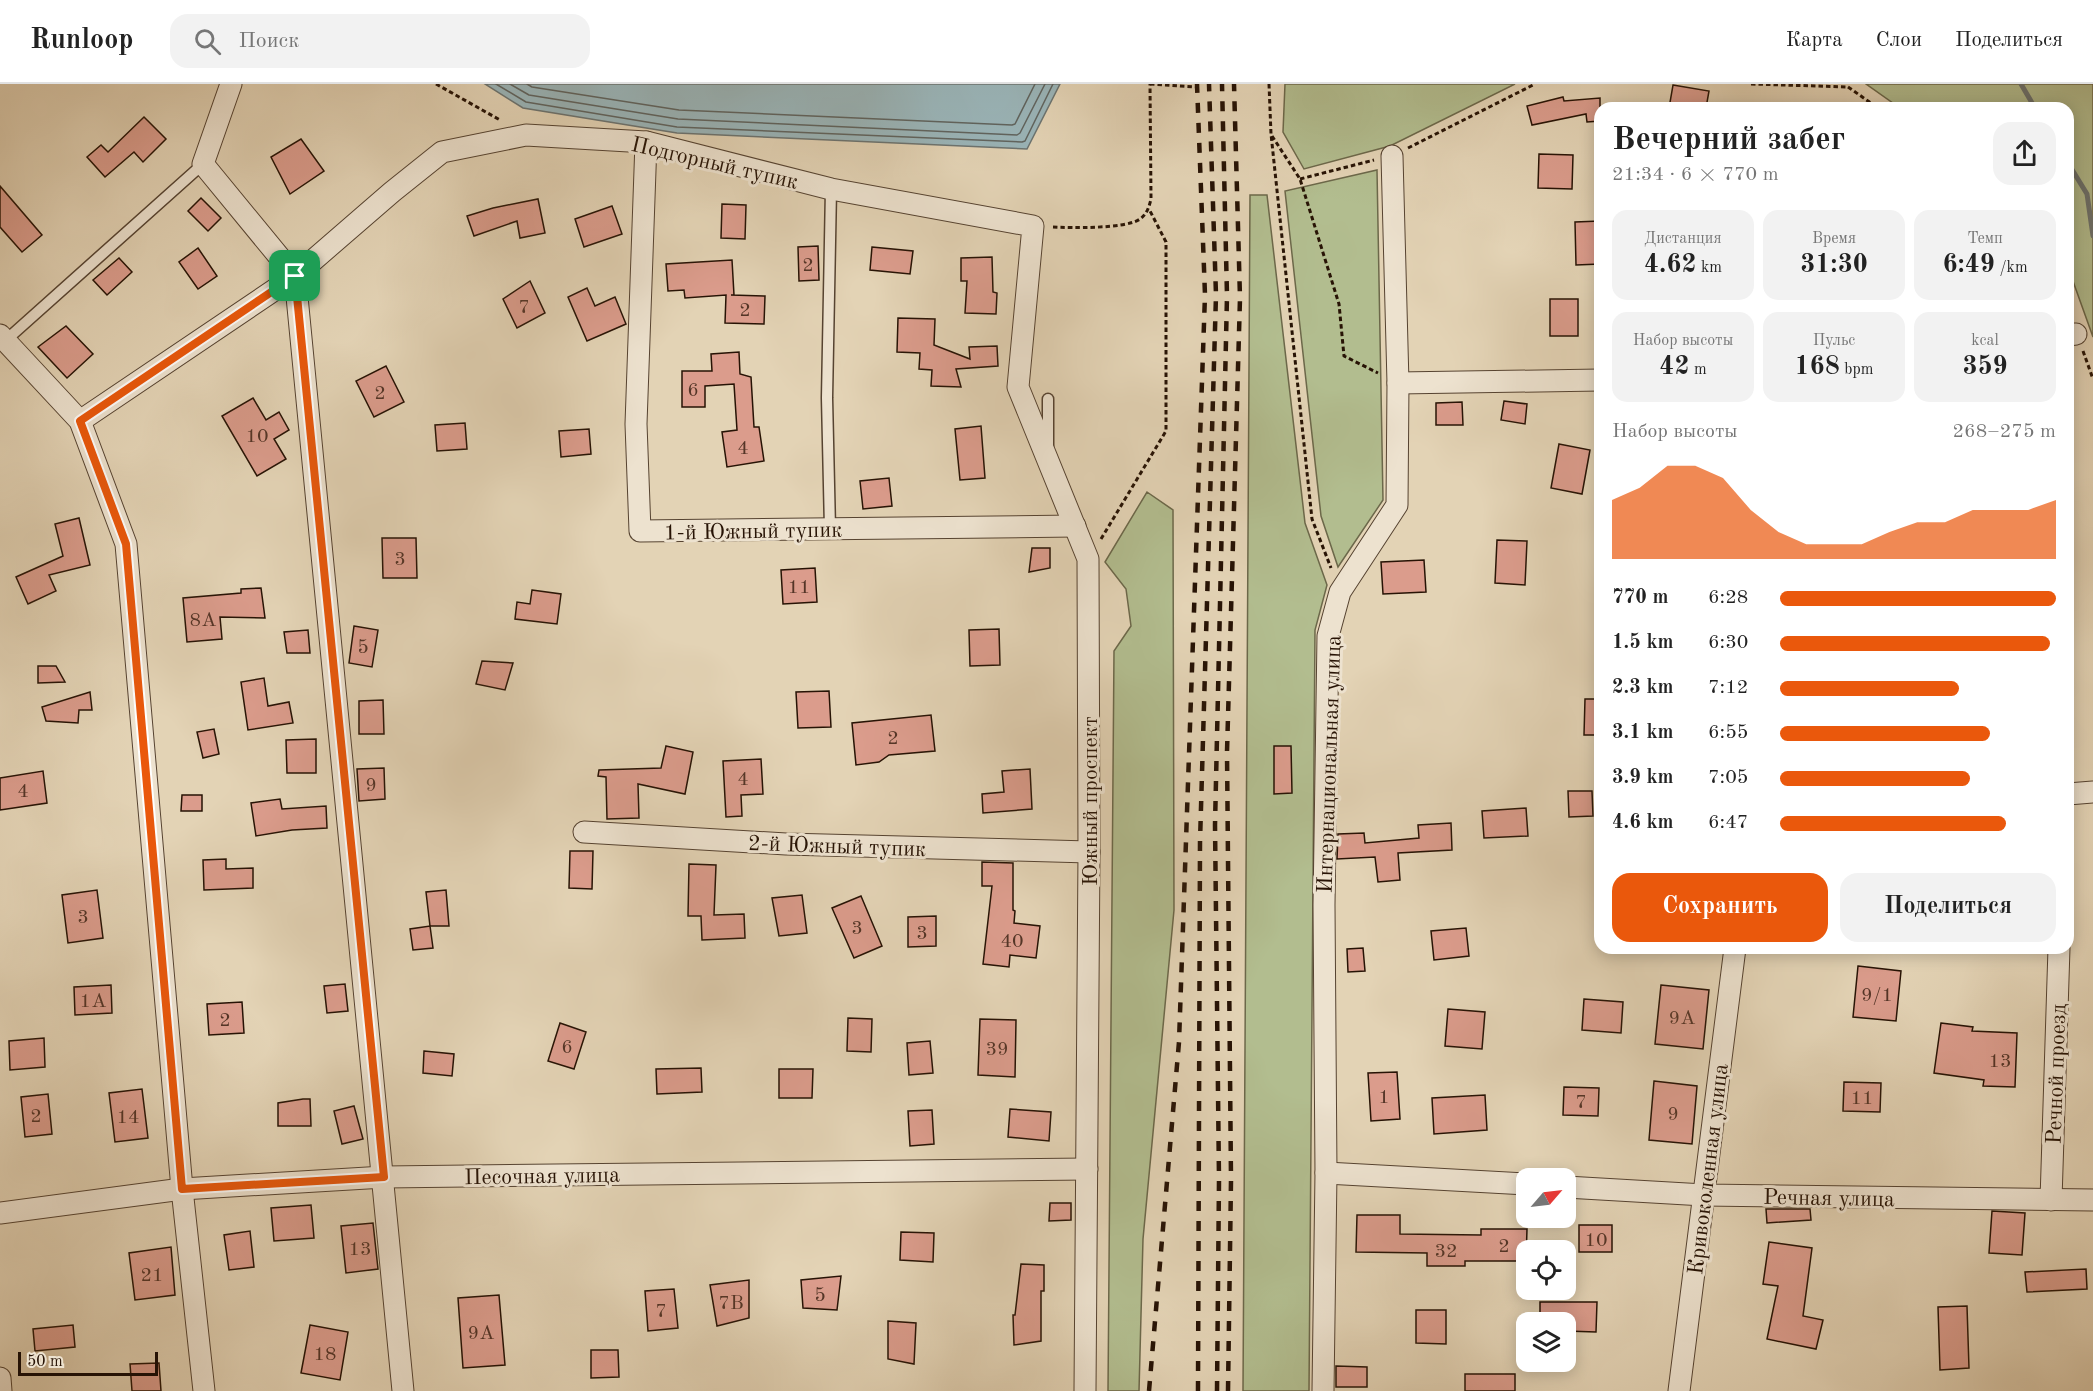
<!DOCTYPE html>
<html lang="ru">
<meta charset="utf-8">
<style>
:root{--surface:#fff;--page:#f2f2f2;--text:#222;--muted:#767676;--line:#e0e0e0;--accent:#ea580c}
body{margin:0;font-family:"Old Standard TT",serif;background:var(--page);color:var(--text);height:100vh;display:flex;flex-direction:column;font-size:22px;white-space:nowrap}
*{box-sizing:border-box;margin:0}
p{font-size:20px;color:var(--muted)}
.icon{flex:none;width:33px;height:33px;fill:none;stroke:currentColor;stroke-width:2;stroke-linecap:round;stroke-linejoin:round}
.map{position:relative;flex:1;overflow:hidden}
.side{position:absolute;left:1594px;top:18px;width:480px;height:852px;display:flex;flex-direction:column;background:var(--surface);border-radius:18px;box-shadow:0 3px 15px #0003}
.side>*{flex:none}
.needle{width:39px;rotate:62deg}
.fabs{position:absolute;left:1516px;top:1084px;display:grid;gap:12px}
.fabs a{display:grid;place-items:center;width:60px;height:60px;border-radius:12px;background:var(--surface);box-shadow:0 3px 15px #0003;font-size:30px}
.scale{position:absolute;left:18px;bottom:15px;width:140px;box-sizing:border-box;padding-left:6px;border:3px solid #271305;border-top:0;font-size:16px;line-height:21px;white-space:nowrap;color:#271305;-webkit-text-stroke:4px #ede2cf;paint-order:stroke}
.pin{position:absolute;display:grid;place-items:center;width:51px;height:51px;color:#fff;margin:-26px;border-radius:12px;box-shadow:0 3px 9px #0006}
.round{display:grid;place-items:center;flex:none;width:63px;height:63px;border-radius:18px;background:var(--page)}
.overview{display:flex;align-items:center;justify-content:space-between;height:102px;padding:0 18px}
h1{font-size:33px;font-weight:800;line-height:45px}
.metrics{display:grid;grid-template-columns:repeat(3,1fr);gap:9px;height:102px;padding:6px 18px}
.metrics div{display:grid;align-content:center;border-radius:15px;background:var(--page);text-align:center}
.metrics b{font-size:26px;font-weight:800}
.metrics small{font-size:16px;font-weight:400}
.metrics p{font-size:16px}
.chart{height:168px;padding:12px 18px}
.chart p{display:flex;justify-content:space-between}
.chart svg{width:100%;height:108px;margin-top:6px;fill:var(--accent);opacity:.7}
.cta{display:flex;gap:12px;margin-top:auto;padding:12px 18px}
.cta a{flex:1;height:69px;border-radius:18px;background:var(--accent);color:#fff;font-size:24px;font-weight:800;line-height:69px;text-align:center}
.cta a+a{background:var(--page);color:var(--text)}
ul{padding:0 18px;list-style:none;font-size:20px}
li{display:grid;grid-template-columns:96px 72px 1fr;align-items:center;height:45px}
li i{height:15px;border-radius:8px;background:var(--accent)}
header{display:flex;align-items:center;gap:36px;box-sizing:border-box;height:84px;padding:0 30px;background:var(--surface);border-bottom:2px solid var(--line)}
header strong{font-size:28px}
nav{display:flex;gap:33px;margin-inline-start:auto;font-size:21px}
.search{width:420px;height:54px;background:var(--page);display:flex;align-items:center;gap:15px;box-sizing:border-box;padding:0 21px;border-radius:18px;color:var(--muted);font-size:22px}
.map>svg:first-child{display:block}
.green{fill:#b2bd8f;stroke:#6c684a;stroke-width:1.5}
.water{fill:#9ab5b9;stroke:#6c7471;stroke-width:1.5}
.lines{fill:none;stroke-linecap:round;stroke-linejoin:round}
.shore{stroke:#60645f;stroke-width:1.5}
.stream{stroke:#6c7471;stroke-width:5}
.building{fill:#db9c8c;stroke:#271305;stroke-width:1.5}
.lane-casing{stroke:#564331;stroke-width:13}
.street-casing{stroke:#564331;stroke-width:23}
.path{stroke:#271305;stroke-width:3;stroke-dasharray:4.5 3;stroke-linecap:butt}
.lane{stroke:#ede2cf;stroke-width:10}
.street{stroke:#ede2cf;stroke-width:21}
.rail{stroke:#271305;stroke-width:4.5;stroke-dasharray:10 10;stroke-linecap:butt}
.route-casing{stroke:#fff;stroke-width:12}
.route{stroke:#ea580c;stroke-width:8}
.labels{text-anchor:middle;stroke-width:6;stroke-linejoin:round;paint-order:stroke}
.number-label{font-size:20px;fill:#543527}
.street-label{font-size:22px;fill:#271305;stroke:#ede2cf}
</style>
<header>
<strong>Runloop</strong>
<div class="search"><svg class="icon" aria-label="search" viewBox="0 0 24 24"><circle cx="10" cy="10" r="6"/><path d="M15 15l6 6"/></svg>Поиск</div>
<nav><a>Карта</a><a>Слои</a><a>Поделиться</a></nav>
</header>
<div class="map">
<svg width="2093" height="1307" viewBox="0 0 2093 1307">
<rect width="100%" height="100%" fill="#e3d3b5"/>
<filter id="stains"><feTurbulence type="fractalNoise" baseFrequency=".00333" numOctaves="4"/><feColorMatrix values="0 0 0 0 .2 0 0 0 0 .09 0 0 0 0 .02 0 0 0 .5 -.17"/></filter>
<radialGradient id="worn" r=".72"><stop offset=".6" stop-color="#630" stop-opacity="0"/><stop offset="1" stop-color="#630" stop-opacity=".3"/></radialGradient>
<g class="green">
<path d="M1285,0H1515L1390,62L1304,85L1283,48Z"/>
<path d="M1866,0H2093V253L2069,186L2068,24H1900Z"/>
<path d="M1377,86L1383,416L1338,483L1321,432L1285,107Z"/>
<path d="M1250,111H1267L1305,439L1327,501L1315,546L1309,1307H1243Z"/>
<path d="M1147,408L1173,426L1174,826L1143,1155L1139,1307H1108L1114,567L1131,542L1126,505L1105,478Z"/>
</g>
<path class="water" d="M485,0H1060L1027,65L677,49L523,24Z"/>
<g class="lines">
<g class="shore">
<path d="M496,0L526,18L677,43L1022,58L1025,57L1053,0"/>
<path d="M510,0L529,11L678,35L1017,51L1020,49L1045,0"/>
<path d="M527,0L532,3L679,26L1012,41L1015,40L1035,0"/>
</g>
<g class="stream">
<path d="M2021,0L2035,24"/>
<path d="M2068,79L2087,110L2093,152"/>
</g>
</g>
<g class="building">
<path d="M1673,1L1709,7L1706,24H1669Z"/>
<path d="M1563,13L1564,17L1600,14V37L1587,38L1586,30L1532,41L1527,22Z"/>
<path d="M144,33L166,55L143,78L134,68L105,93L87,73L101,61L108,68Z"/>
<path d="M301,55L324,87L290,110L271,73Z"/>
<path d="M1539,70L1573,71L1572,105L1538,104Z"/>
<path d="M0,102L42,151L22,168L0,143Z"/>
<path d="M201,114L221,134L208,147L188,127Z"/>
<path d="M538,115L545,149L520,154L517,137L474,152L467,132L493,124Z"/>
<path d="M722,120L746,121L745,155L721,154Z"/>
<path d="M612,122L622,150L584,163L575,135Z"/>
<path d="M1600,137V180L1576,181L1575,138Z"/>
<path d="M818,162L819,196L799,197L798,163Z"/>
<path d="M872,163L913,167L910,190L870,186Z"/>
<path d="M198,164L217,192L198,205L179,178Z"/>
<path d="M992,173L993,208L997,209L996,230L965,229L967,197H961V174Z"/>
<path d="M119,174L132,188L107,211L93,196Z"/>
<path d="M732,176L734,211H731L765,212L764,240L725,239L726,211L685,214L684,206L668,207L666,180Z"/>
<path d="M530,197L545,229L517,244L503,215Z"/>
<path d="M587,204L595,222L615,213L626,240L587,257L568,213Z"/>
<rect x="1550" y="215" width="28" height="37"/>
<path d="M898,234L935,235L934,261L970,275L969,263L997,262L998,282L956,285L961,303L931,302L932,286L919,285L920,269L897,268Z"/>
<path d="M66,242L93,270L67,294L38,263Z"/>
<path d="M739,268L740,290L751,293L754,343H759L764,377L727,383L722,348L737,346L734,300L705,302V323H682V287H712L711,270Z"/>
<path d="M386,282L404,318L374,333L356,297Z"/>
<path d="M253,314L266,336L279,328L289,346L274,355L286,375L257,392L222,332Z"/>
<path d="M1504,317L1527,320L1525,340L1501,336Z"/>
<path d="M1462,318L1463,341H1436V319Z"/>
<path d="M465,339L467,365L437,367L435,341Z"/>
<path d="M981,342L985,394L960,396L955,345Z"/>
<path d="M589,345L591,370L561,373L559,347Z"/>
<path d="M1559,360L1590,366L1582,410L1551,404Z"/>
<path d="M889,394L892,422L863,425L860,397Z"/>
<path d="M79,434L90,481L49,491L56,507L28,520L16,493L63,472L55,440Z"/>
<path d="M382,454H416L417,494H383Z"/>
<path d="M1497,456L1527,457L1525,501L1495,499Z"/>
<path d="M1032,464H1050V484L1029,488Z"/>
<path d="M1424,476L1426,508L1383,510L1381,478Z"/>
<path d="M815,484L817,518L783,520L781,486Z"/>
<path d="M261,504L265,534L220,533L222,555L187,558L183,514L241,509V505Z"/>
<path d="M532,506L561,510L557,540L515,535L517,518L530,520Z"/>
<path d="M354,542L378,546L372,583L349,579Z"/>
<path d="M999,545L1000,581L970,582L969,546Z"/>
<path d="M308,546L310,569H287L284,548Z"/>
<path d="M482,577L513,579L505,606L476,600Z"/>
<path d="M38,582H56L65,598L38,599Z"/>
<path d="M264,594L268,622L289,618L293,639L248,646L241,598Z"/>
<path d="M829,607L831,643L798,644L796,608Z"/>
<path d="M90,608L92,626H79L78,639L46,637L42,623Z"/>
<path d="M1585,615H1600V651H1584Z"/>
<path d="M383,616L384,650H359V617Z"/>
<path d="M931,631L935,667L889,671L879,678L856,681L852,639Z"/>
<path d="M214,645L219,670L203,674L197,648Z"/>
<path d="M316,655V689H287L286,656Z"/>
<path d="M666,662L693,668L685,710L638,700L639,734L607,735L606,693L598,692L599,686L661,684Z"/>
<path d="M1274,662H1291L1292,709L1274,710Z"/>
<path d="M761,675L763,710L741,711L742,732L726,733L723,677Z"/>
<path d="M384,684L385,715L359,717L357,685Z"/>
<path d="M1030,685L1032,725L983,729L982,710L1004,708L1002,687Z"/>
<path d="M43,687L47,719L0,726V694Z"/>
<path d="M1568,707H1592L1593,732L1569,733Z"/>
<path d="M182,711H202V727H181Z"/>
<path d="M280,715L282,725L326,722L327,744L292,746L256,752L251,719Z"/>
<path d="M1526,724L1528,752L1484,754L1482,727Z"/>
<path d="M1451,739L1452,766L1398,769L1400,796L1378,798L1375,773L1337,775L1338,750L1364,749L1365,759L1419,754L1418,741Z"/>
<path d="M570,767H593L592,805L569,804Z"/>
<path d="M226,775V785L253,784V804L204,806L203,776Z"/>
<path d="M982,778L1013,779V826L1015,827L1014,839L1040,842L1036,874L1010,871L1009,883L983,880L992,802H982Z"/>
<path d="M689,780L716,781L714,831L744,830L745,854L702,856L701,832H688Z"/>
<path d="M97,806L103,854L68,859L62,811Z"/>
<path d="M446,806L449,842H430L426,808Z"/>
<path d="M802,811L807,849L779,852L772,814Z"/>
<path d="M861,812L882,862L854,874L832,824Z"/>
<path d="M936,832V862L908,863V833Z"/>
<path d="M430,842L433,864L413,866L410,845Z"/>
<path d="M1466,844L1469,872L1434,876L1431,847Z"/>
<path d="M1363,864L1365,887L1348,888L1347,865Z"/>
<path d="M1858,882L1901,887L1896,937L1853,933Z"/>
<path d="M345,900L348,927L327,929L324,902Z"/>
<path d="M111,901L112,929L75,931L74,903Z"/>
<path d="M1661,901L1709,906L1703,965L1655,960Z"/>
<path d="M1584,915L1623,918L1621,949L1582,946Z"/>
<path d="M242,918L244,949L209,951L207,920Z"/>
<path d="M1448,925L1485,928L1482,965L1445,962Z"/>
<path d="M848,934L872,935L871,968L847,967Z"/>
<path d="M980,935L1016,936L1015,993L978,991Z"/>
<path d="M560,939L586,948L574,985L548,977Z"/>
<path d="M1941,939L1973,943L1972,947L2017,949L2015,1003L1983,1002L1984,996L1934,989Z"/>
<path d="M44,954L45,983L10,986L9,957Z"/>
<path d="M930,957L933,989L909,991L907,959Z"/>
<path d="M424,967L454,970L452,992L423,989Z"/>
<path d="M701,984L702,1008L657,1010L656,985Z"/>
<path d="M779,985H813L812,1014H779Z"/>
<path d="M1397,988L1400,1035L1371,1037L1368,989Z"/>
<path d="M1654,997L1697,1002L1692,1060L1649,1056Z"/>
<path d="M1844,998L1881,999L1880,1028L1843,1027Z"/>
<path d="M1564,1003L1599,1004L1598,1032L1563,1031Z"/>
<path d="M142,1005L148,1054L115,1058L109,1009Z"/>
<path d="M48,1010L52,1050L25,1053L21,1013Z"/>
<path d="M1485,1011L1487,1046L1434,1050L1432,1014Z"/>
<path d="M303,1015H310L311,1042H278V1019Z"/>
<path d="M354,1022L363,1055L342,1060L334,1027Z"/>
<path d="M1010,1025L1051,1028L1049,1057L1008,1053Z"/>
<path d="M932,1026L934,1060L910,1062L908,1027Z"/>
<path d="M1050,1119H1071V1136L1049,1137Z"/>
<path d="M311,1121L314,1154L274,1157L271,1124Z"/>
<path d="M1766,1125H1810L1811,1136L1767,1139Z"/>
<path d="M1992,1127L2025,1129L2022,1171L1989,1169Z"/>
<path d="M1357,1131H1400V1150L1481,1151V1145H1527L1526,1177H1465V1182H1427V1169L1356,1168Z"/>
<path d="M373,1139L378,1185L346,1189L341,1142Z"/>
<rect x="1579" y="1141" width="33" height="27"/>
<path d="M250,1147L254,1183L229,1186L224,1151Z"/>
<path d="M901,1148L934,1149L933,1178L900,1176Z"/>
<path d="M1769,1158L1812,1164L1803,1232L1823,1236L1816,1265L1767,1255L1778,1202L1763,1200Z"/>
<path d="M171,1163L175,1211L135,1216L129,1169Z"/>
<path d="M1021,1180L1044,1181V1207H1041V1257L1014,1261L1013,1231H1015Z"/>
<path d="M2086,1185L2087,1205L2027,1208L2025,1188Z"/>
<path d="M841,1192L837,1226L803,1224L801,1196Z"/>
<path d="M749,1196V1234L717,1242L710,1201Z"/>
<path d="M674,1205L678,1244L648,1247L645,1207Z"/>
<path d="M499,1211L505,1281L463,1284L458,1214Z"/>
<path d="M1540,1218H1597L1596,1248L1566,1247V1239H1540Z"/>
<path d="M1967,1222L1969,1284L1940,1286L1938,1223Z"/>
<path d="M1416,1226H1446V1260L1416,1259Z"/>
<path d="M888,1237L916,1239L914,1280L888,1275Z"/>
<path d="M73,1241L75,1263L35,1267L33,1245Z"/>
<path d="M310,1241L348,1248L340,1296L301,1289Z"/>
<path d="M591,1266H618L619,1293L591,1294Z"/>
<path d="M159,1279L161,1307H132L130,1280Z"/>
<path d="M1336,1282L1367,1283V1303H1336Z"/>
<rect x="1465" y="1290" width="50" height="17"/>
</g>
<g class="lines">
<defs>
<g id="lane">
<path d="M5,257L203,80"/>
<path d="M1048,315V362"/>
<path d="M830,445L827,314L831,105"/>
</g>
<g id="street">
<path d="M231,0L203,80L295,192L403,1307"/>
<path d="M646,58L636,340L640,447L1075,442"/>
<path d="M0,251L80,337L126,460L182,1105L204,1307"/>
<path d="M2068,251L2076,250"/>
<path d="M1398,299L1600,296"/>
<path d="M80,337L295,192L392,108L442,68L526,51L646,58L831,105L1033,142L1018,303L1088,475L1089,768L1085,1307"/>
<path d="M2068,710L2093,708"/>
<path d="M584,748L786,760L1089,768"/>
<path d="M1326,1089L1527,1100"/>
<path d="M1566,1103L1704,1111L2093,1116"/>
<path d="M2051,1116L2059,864"/>
<path d="M0,1129L182,1105L384,1093L1087,1085"/>
<path d="M0,1294L1,1307"/>
<path d="M1323,1307L1326,1089L1324,821L1328,552L1340,508L1397,421L1398,299L1392,72"/>
<path d="M1679,1307L1735,864"/>
</g>
</defs>
<use href="#lane" class="lane-casing"/>
<use href="#street" class="street-casing"/>
<g class="path">
<path d="M436,0L500,36"/>
<path d="M1150,0L1197,3"/>
<path d="M1269,0L1271,50L1312,435L1331,484"/>
<path d="M1751,0L1848,3"/>
<path d="M1848,3L1878,24"/>
<path d="M1272,52L1300,95L1339,220L1344,272L1378,289"/>
<path d="M1408,64L1535,0"/>
<path d="M1300,95L1374,76"/>
<path d="M1053,143C1071,144 1126,145 1140,135C1147,130 1149,123 1151,115L1150,0"/>
<path d="M2083,267L2093,295"/>
<path d="M1101,455L1166,347V158L1149,125"/>
</g>
<use href="#lane" class="lane"/>
<use href="#street" class="street"/>
<g class="rail">
<path d="M1149,1307L1179,958L1205,211L1197,0"/>
<path d="M1198,1307L1200,758L1216,211L1209,0"/>
<path d="M1217,1307L1219,1096L1215,741L1227,212L1222,0"/>
<path d="M1228,1307L1231,1096L1227,668L1240,214L1234,0"/>
</g>
</g>
<g class="lines">
<defs>
<path id="route" d="M295,192L384,1093L182,1105L126,460L80,337Z"/>
</defs>
<use href="#route" class="route-casing"/>
<use href="#route" class="route"/>
</g>
<g class="labels">
<g class="number-label">
<text x="808" y="187">2</text>
<text x="524" y="229">7</text>
<text x="745" y="232">2</text>
<text x="693" y="312">6</text>
<text x="380" y="315">2</text>
<text x="257" y="358">10</text>
<text x="743" y="370">4</text>
<text x="400" y="481">3</text>
<text x="799" y="509">11</text>
<text x="203" y="542">8А</text>
<text x="363" y="569">5</text>
<text x="893" y="660">2</text>
<text x="743" y="701">4</text>
<text x="371" y="707">9</text>
<text x="23" y="713">4</text>
<text x="83" y="839">3</text>
<text x="857" y="850">3</text>
<text x="922" y="855">3</text>
<text x="1012" y="863">40</text>
<text x="1877" y="917">9/1</text>
<text x="93" y="923">1А</text>
<text x="1682" y="940">9А</text>
<text x="225" y="942">2</text>
<text x="567" y="969">6</text>
<text x="997" y="971">39</text>
<text x="2000" y="983">13</text>
<text x="1384" y="1019">1</text>
<text x="1862" y="1020">11</text>
<text x="1581" y="1024">7</text>
<text x="1673" y="1036">9</text>
<text x="36" y="1038">2</text>
<text x="128" y="1039">14</text>
<text x="1596" y="1162">10</text>
<text x="1504" y="1168">2</text>
<text x="360" y="1171">13</text>
<text x="1446" y="1173">32</text>
<text x="152" y="1197">21</text>
<text x="820" y="1217">5</text>
<text x="731" y="1225">7В</text>
<text x="661" y="1233">7</text>
<text x="481" y="1255">9А</text>
<text x="325" y="1276">18</text>
</g>
<g class="street-label">
<text transform="translate(715 78) rotate(13)" y="8">Подгорный тупик</text>
<text transform="translate(753 446) rotate(-1)" y="8">1-й Южный тупик</text>
<text transform="translate(1328 680) rotate(-88)" y="8">Интернациональная улица</text>
<text transform="translate(1089 717) rotate(-90)" y="8">Южный проспект</text>
<text transform="translate(837 761) rotate(2)" y="8">2-й Южный тупик</text>
<text transform="translate(2055 990) rotate(-88)" y="8">Речной проезд</text>
<text transform="translate(1707 1085) rotate(-83)" y="8">Кривоколенная улица</text>
<text transform="translate(542 1091) rotate(-1)" y="8">Песочная улица</text>
<text transform="translate(1829 1113) rotate(1)" y="8">Речная улица</text>
</g>
</g>
<rect width="100%" height="100%" filter="url(#stains)"/>
<rect width="100%" height="100%" fill="url(#worn)"/>
</svg>
<div class="fabs">
<a><svg class="needle" viewBox="-14 -14 28 28"><path d="M0-13l5 13h-10z" fill="#e53935"/><path d="M0 13l5-13h-10z" fill="#767676"/></svg></a>
<a><svg class="icon" aria-label="locate" viewBox="0 0 24 24"><circle cx="12" cy="12" r="6"/><path d="M12 2v4M12 18v4M2 12h4M18 12h4"/></svg></a>
<a><svg class="icon" aria-label="layers" viewBox="0 0 24 24"><path d="M12 4l9 5-9 5-9-5zM3 14l9 5 9-5"/></svg></a>
</div>
<div class="scale">50 m</div>
<div class="pin" style="left:295px;top:192px;background:#1e9e55"><svg class="icon" aria-label="arrive" viewBox="0 0 24 24"><path d="M6 21V4h12l-3 4 3 4H6"/></svg></div>
<section class="side">
<div class="overview"><div><h1>Вечерний забег</h1><p>21:34 · 6 × 770 m</p></div><a class="round"><svg class="icon" aria-label="share" viewBox="0 0 24 24"><path d="M12 15V3M7 8l5-5 5 5M5 13v7h14v-7"/></svg></a></div>
<div class="metrics">
<div><p>Дистанция</p><b>4.62<small> km</small></b></div>
<div><p>Время</p><b>31:30</b></div>
<div><p>Темп</p><b>6:49<small> /km</small></b></div>
</div>
<div class="metrics">
<div><p>Набор высоты</p><b>42<small> m</small></b></div>
<div><p>Пульс</p><b>168<small> bpm</small></b></div>
<div><p>kcal</p><b>359</b></div>
</div>
<div class="chart"><p><span>Набор высоты</span>268–275 m</p>
<svg viewBox="0 0 160 44" preserveAspectRatio="none"><path d="M0 44V20L10 15L20 6L30 6L40 11L50 24L60 33L70 38L80 38L90 38L100 33L110 29L120 29L130 24L140 24L150 24L160 20V44z"/></svg>
</div>
<ul>
<li><b>770 m</b>6:28<i style="width:100%"></i></li>
<li><b>1.5 km</b>6:30<i style="width:98%"></i></li>
<li><b>2.3 km</b>7:12<i style="width:65%"></i></li>
<li><b>3.1 km</b>6:55<i style="width:76%"></i></li>
<li><b>3.9 km</b>7:05<i style="width:69%"></i></li>
<li><b>4.6 km</b>6:47<i style="width:82%"></i></li>
</ul>
<div class="cta"><a>Сохранить</a><a>Поделиться</a></div>
</section>
</div>
